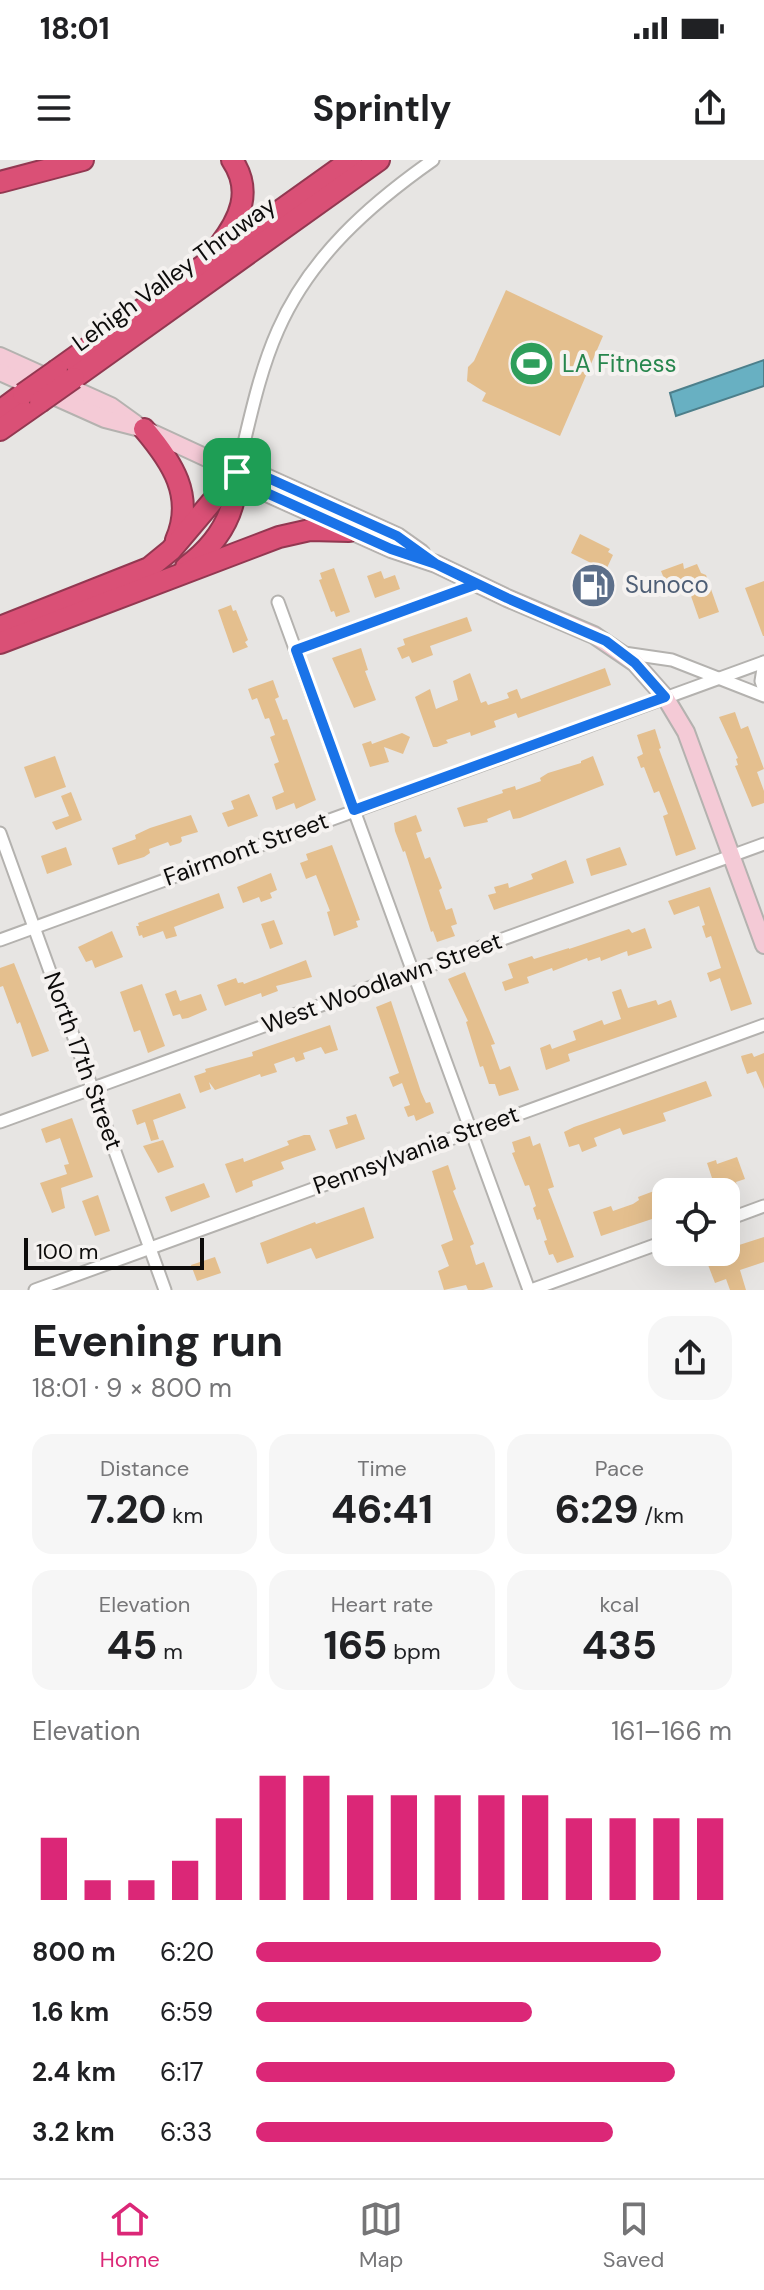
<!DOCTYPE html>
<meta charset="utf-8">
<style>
:root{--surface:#fff;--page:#f6f6f6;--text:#202124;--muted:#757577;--line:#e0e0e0;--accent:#db2777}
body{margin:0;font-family:"DM Sans",sans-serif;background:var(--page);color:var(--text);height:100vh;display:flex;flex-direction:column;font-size:30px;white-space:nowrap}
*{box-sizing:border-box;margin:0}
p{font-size:26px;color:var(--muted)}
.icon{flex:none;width:44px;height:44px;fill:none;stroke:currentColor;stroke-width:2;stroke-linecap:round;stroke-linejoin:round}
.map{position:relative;height:1130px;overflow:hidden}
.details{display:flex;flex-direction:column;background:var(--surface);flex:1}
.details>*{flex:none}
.controls{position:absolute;left:652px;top:1018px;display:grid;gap:16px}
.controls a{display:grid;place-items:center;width:88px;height:88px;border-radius:16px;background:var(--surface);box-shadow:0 8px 32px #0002;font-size:40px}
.scale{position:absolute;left:24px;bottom:20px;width:180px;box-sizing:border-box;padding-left:8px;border:4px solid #0d0c0b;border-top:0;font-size:22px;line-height:28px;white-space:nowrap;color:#0d0c0b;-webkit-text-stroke:6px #f5f2f0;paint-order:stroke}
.pin{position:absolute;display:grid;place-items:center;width:68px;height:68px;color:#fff;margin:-34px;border-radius:16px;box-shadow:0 4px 12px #0006}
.round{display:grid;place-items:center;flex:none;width:84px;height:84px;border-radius:24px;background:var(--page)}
.headline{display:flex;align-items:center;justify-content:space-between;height:136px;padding:0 32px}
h1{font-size:44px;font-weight:700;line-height:60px}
.figures{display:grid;grid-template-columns:repeat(3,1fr);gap:12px;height:136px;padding:8px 32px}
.figures div{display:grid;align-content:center;border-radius:20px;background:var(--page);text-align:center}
.figures b{font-size:40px;font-weight:700}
.figures small{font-size:22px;font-weight:400}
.figures p{font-size:22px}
.chart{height:224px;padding:16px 32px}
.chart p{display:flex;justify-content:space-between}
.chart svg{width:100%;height:144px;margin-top:8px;stroke:var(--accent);stroke-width:6}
ul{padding:0 32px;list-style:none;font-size:26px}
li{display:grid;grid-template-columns:128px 96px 1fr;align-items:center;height:60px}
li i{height:20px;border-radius:10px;background:var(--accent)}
.status{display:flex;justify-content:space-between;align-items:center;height:56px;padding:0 40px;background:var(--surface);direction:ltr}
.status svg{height:22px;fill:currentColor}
header{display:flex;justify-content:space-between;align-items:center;height:104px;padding:0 32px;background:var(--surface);font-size:36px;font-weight:700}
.dock{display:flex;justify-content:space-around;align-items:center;height:112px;border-top:2px solid var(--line);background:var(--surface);font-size:22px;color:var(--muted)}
.dock a{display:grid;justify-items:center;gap:4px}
.dock .on{color:var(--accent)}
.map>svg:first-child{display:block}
.water{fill:#68b0c2;stroke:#4d7f8b;stroke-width:2}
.building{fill:#e4bf8e}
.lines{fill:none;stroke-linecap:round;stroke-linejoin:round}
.minor-casing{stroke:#b4b2af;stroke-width:15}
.secondary-casing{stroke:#b4b2af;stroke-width:20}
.motorway-casing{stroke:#923851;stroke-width:24}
.minor{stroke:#fff;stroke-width:11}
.secondary{stroke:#f4cad6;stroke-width:16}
.motorway{stroke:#da5076;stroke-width:20}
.motorway-bridge-casing{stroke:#923851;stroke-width:24;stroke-linecap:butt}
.motorway-bridge{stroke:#da5076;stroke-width:20}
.route-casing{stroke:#fff;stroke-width:16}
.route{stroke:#1a73e8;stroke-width:10}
.labels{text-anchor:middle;stroke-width:8;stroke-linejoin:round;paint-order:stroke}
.street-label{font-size:24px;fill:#0d0c0b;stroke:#f5f2f0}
.leisure-label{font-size:24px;fill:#27864d;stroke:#f5f2f0;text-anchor:start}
.service-label{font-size:24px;fill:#4e5e75;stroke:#f5f2f0;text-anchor:start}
</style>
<div class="status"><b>18:01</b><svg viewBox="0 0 49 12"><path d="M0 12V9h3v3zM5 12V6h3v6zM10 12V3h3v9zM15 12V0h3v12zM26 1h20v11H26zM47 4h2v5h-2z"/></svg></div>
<header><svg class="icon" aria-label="menu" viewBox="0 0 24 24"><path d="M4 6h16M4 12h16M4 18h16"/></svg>Sprintly<svg class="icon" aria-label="share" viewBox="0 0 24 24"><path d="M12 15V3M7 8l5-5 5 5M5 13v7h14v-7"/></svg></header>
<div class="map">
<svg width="764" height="1130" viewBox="0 0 764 1130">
<rect width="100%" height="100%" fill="#e7e5e3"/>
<path class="water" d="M764,200V226L676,256L670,233Z"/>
<g class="building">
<path d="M506,130L603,176L560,276L482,241L486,233L467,221L468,207L474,201Z"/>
<path d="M580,374L610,389L608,392L613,395L606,410L612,412L596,448L575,438L591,403L571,393Z"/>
<path d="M683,403L684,409L697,404L701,413L706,415L719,452L699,459L685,419L667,426L661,411Z"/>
<path d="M334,408L350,452L336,457L334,451L331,452L319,420L322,419L320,413Z"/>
<path d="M381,411L384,419L395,415L400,429L375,438L367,416Z"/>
<path d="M764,421V476H763L745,428Z"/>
<path d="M231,445L233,451L236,450L248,480L245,482L248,487L233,493L218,450Z"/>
<path d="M467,457L472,471L430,486L433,495L412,503L409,496L402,499L397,488L405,485L403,479Z"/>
<path d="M361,488L368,510L365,511L376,540L354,548L332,498Z"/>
<path d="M605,508L611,525L518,558L516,553L494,561L496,567L471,576L470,572L446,580L448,583L437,587H433L415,537L430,529L436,549L458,540L453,521L470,513L481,543L486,541L488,545L509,538L507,533L517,529L521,539Z"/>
<path d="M273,520L279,537L275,539L283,560L287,559L316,640L296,649L294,643L276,650L272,637L284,632L274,604L279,602L270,577L275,575L269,558L265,559L257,538L252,540L248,529Z"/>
<path d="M735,552L741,569L748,566L764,609L757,612L764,631V643L752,647L735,606L738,605L736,599L738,598L719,557Z"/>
<path d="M655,569L661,588L659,589L696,689L676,696L663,656L668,654L659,631L654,633L644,607L641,608L637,597L643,594L637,575Z"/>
<path d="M402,573L410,577L403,594L384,587L389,602L370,607L362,584L371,581L372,584Z"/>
<path d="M55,596L66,627L35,638L24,607Z"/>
<path d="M593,596L604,625L520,658L513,659L510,650L487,659L488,662L464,667L457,648L503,633L502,630L515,626L516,630L541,621L540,618L548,613L581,603V601Z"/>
<path d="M71,632L82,660L56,670L52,662L69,656L61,636Z"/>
<path d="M249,634L258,656L228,667L222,653L234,649L231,641Z"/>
<path d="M191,655L198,672L181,677L182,681L180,683L170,686L168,682L149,689L150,693L144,697L118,705L112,688L136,679L135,675L150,668Z"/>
<path d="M416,655L422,671L416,673L425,699L430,697L442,728L439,730L446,750L452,748L457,764L451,766L455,776L437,782L433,771L431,772L405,691L403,692L395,671L394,663Z"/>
<path d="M332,685L360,760L356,761L358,767L334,776L327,752L330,751L316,715L306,719L300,703L308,700L306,694Z"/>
<path d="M66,687L72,705L47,714L41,696Z"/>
<path d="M620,687L627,705L591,716L586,699Z"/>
<path d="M566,700L574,723L494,750L488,735L496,733L494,727L508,723L509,728L533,719L531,714Z"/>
<path d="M271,713L277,730L270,733L272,738L261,742L259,737L243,743L237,727Z"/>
<path d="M710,727L752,844L731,851L720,818L710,822L707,813L721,808L711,776L706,778L702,766L705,765L699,746L674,755L668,741Z"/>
<path d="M219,733L224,748L174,767L177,776L166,779L163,771L143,778L142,775L139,776L136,766H139L138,763Z"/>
<path d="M274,760L283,784L270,789L261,764Z"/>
<path d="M645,768L652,788L628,796L627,791L601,801L600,797L588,801L587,798L553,811L552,808L527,817L529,823L505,831L502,822L513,818L508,804L532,796L534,799L569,788V789L629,769L632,773Z"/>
<path d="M112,771L123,797L95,808L92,800L86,802L78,787Z"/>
<path d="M306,800L312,817L276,826L278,831L262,837L261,833L225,846L217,825L236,818L238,823L243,822L244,824Z"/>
<path d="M14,803L49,891L32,897L20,862L17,864L3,826L0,827V808Z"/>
<path d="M465,812L495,884L491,885L500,910L510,906L519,930L499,936L495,924H489L483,906L480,907L466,862L468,861L448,819Z"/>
<path d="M142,824L165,886L148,893L140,870L134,872L120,832Z"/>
<path d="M621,829L628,848L656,840L658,845L671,840L677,857L568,894L570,901L546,910L540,888L550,884L552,889L576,880L573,871L602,860L604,865L621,859L612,832Z"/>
<path d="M176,830L180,841L201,834L207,850L188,858L182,859L180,854L173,856L165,834Z"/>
<path d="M391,841L421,932L426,943L430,942L434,953L416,961L414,955L408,957L404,947L410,945L402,923L393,927L389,917L399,913L376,847Z"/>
<path d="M330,865L338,890L325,894L321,887L303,893L305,899L296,902L294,897L274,904L277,912L261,917L260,914L215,930L209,922L211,929L200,933L194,916L206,912L205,909L253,896L252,892Z"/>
<path d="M752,893L754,897L764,893V929L756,911L747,914L742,900L741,896Z"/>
<path d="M706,921L712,936L663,953L666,961L623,975L620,968L594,978L597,986L582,992L579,984L569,987L564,972L574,967Z"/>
<path d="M180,933L186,948L153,960L159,979L151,981L145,962L137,965L132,950Z"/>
<path d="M356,954L365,979L336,989L329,970L348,964L346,957Z"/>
<path d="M72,958L93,1017L61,1028L65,1048L52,1053L40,1023L67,1014L64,1005L69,1004L60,978L46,983L41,969Z"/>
<path d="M304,975H310L316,990L281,1002L284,1009L252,1021L253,1026L236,1033L225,1004L243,998L244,1002L289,985L287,981Z"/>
<path d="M530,976L533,986L540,983L554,1027L548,1029L574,1097L557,1103L553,1094L549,1095L544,1081L547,1080L540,1059L537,1060L533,1048L536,1046L529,1025L525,1026L512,993L515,992L512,982Z"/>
<path d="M163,980L174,1007L158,1013L143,986Z"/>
<path d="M737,997L745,1019L736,1022L737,1026L719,1032H676L712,1018L707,1003L716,1000L717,1004Z"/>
<path d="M448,1005L456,1029L453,1031L474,1084L470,1086L476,1105L484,1102L493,1127L483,1130H468L466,1125L444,1130L438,1111L449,1106L441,1085L453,1080L432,1011Z"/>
<path d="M204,1023L210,1037L171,1052L165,1037Z"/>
<path d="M654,1031L656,1037L662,1035L666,1047L660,1052L661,1056L601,1076L593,1052L611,1046L613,1051L633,1044L639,1040L638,1037Z"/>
<path d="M98,1035L110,1071L95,1076L82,1041Z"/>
<path d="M364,1047L374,1078L316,1099L311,1088L267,1104L260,1083L315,1062L316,1064Z"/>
<path d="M764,1077V1102L740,1110L746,1130H730L726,1119L715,1123L705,1097L718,1092H738L736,1086Z"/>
<path d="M215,1097L221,1113L197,1121L191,1105Z"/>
</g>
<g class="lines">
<defs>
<g id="minor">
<path d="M237,312C249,264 258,215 278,170C310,97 369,45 433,0"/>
<path d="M278,442L529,1130"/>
<path d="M296,490L477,424"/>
<path d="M624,493L672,500L764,536"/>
<path d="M764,502L761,521L764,530"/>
<path d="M0,673L165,1130"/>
<path d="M0,780L764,502"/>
<path d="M0,962L764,684"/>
<path d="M726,1060L764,1046"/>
<path d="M35,1130L764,865"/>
<path d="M531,1130L666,1081"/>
</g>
<g id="secondary">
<path d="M0,196L111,246L136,264"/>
<path d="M0,212L105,259L144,269L237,312L251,326L391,389L436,404L507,438L594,475L635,503L665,537L686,572L764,785"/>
<path d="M237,312L257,313L397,376L421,393"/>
</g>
<g id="motorway">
<path d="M0,22L83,0"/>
<path d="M219,86C240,59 253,31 232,0"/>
<path d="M57,210L351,0"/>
<path d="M74,218L379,0"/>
<path d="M0,251L23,234"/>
<path d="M144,269C172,302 195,336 176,380"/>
<path d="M0,270L40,242"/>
<path d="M186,407C219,383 237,352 237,312"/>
<path d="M0,467L149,408L171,390L237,312"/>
<path d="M0,483L279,377L310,370L349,371"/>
</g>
</defs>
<use href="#minor" class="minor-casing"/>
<use href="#secondary" class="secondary-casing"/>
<use href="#motorway" class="motorway-casing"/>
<use href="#minor" class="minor"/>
<use href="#secondary" class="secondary"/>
<use href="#motorway" class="motorway"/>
<defs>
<g id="motorway-bridge">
<path d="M23,234L57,210"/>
<path d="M40,242L74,218"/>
</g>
</defs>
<use href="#motorway-bridge" class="motorway-bridge-casing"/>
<use href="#motorway-bridge" class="motorway-bridge"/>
</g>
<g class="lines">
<defs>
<path id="route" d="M237,312L251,326L391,389L436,404L477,424L296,490L354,650L665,537L635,503L606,481L507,438L436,404L397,376L257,313L237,312"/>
</defs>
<use href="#route" class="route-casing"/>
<use href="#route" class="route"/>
</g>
<defs>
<symbol id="stadium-disc" viewBox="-11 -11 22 22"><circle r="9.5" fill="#2e9e5b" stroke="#f5f2f0"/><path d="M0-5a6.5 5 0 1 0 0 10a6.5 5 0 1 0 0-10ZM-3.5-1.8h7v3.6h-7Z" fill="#fff"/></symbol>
<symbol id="fuel-disc" viewBox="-11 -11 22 22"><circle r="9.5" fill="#5c6f8a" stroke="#f5f2f0"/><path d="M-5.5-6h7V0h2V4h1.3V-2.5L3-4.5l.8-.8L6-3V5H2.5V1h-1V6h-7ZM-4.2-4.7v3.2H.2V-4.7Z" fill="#fff"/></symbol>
</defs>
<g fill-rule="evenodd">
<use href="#stadium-disc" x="506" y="178" width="51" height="51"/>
<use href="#fuel-disc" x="568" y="400" width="51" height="51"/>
</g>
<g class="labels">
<g class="street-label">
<text transform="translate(174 114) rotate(-36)" y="8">Lehigh Valley Thruway</text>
<text transform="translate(246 689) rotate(-20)" y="8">Fairmont Street</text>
<text transform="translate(382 823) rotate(-20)" y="8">West Woodlawn Street</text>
<text transform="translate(83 901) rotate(70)" y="8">North 17th Street</text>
<text transform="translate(416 990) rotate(-20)" y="8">Pennsylvania Street</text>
</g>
<g class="leisure-label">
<text x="562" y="212">LA Fitness</text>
</g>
<g class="service-label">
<text x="625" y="433">Sunoco</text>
</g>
</g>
</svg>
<div class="controls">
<a><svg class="icon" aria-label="locate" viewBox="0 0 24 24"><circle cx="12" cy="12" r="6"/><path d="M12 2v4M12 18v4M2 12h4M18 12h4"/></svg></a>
</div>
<div class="scale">100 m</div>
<div class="pin" style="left:237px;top:312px;background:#1e9e55"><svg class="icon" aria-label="arrive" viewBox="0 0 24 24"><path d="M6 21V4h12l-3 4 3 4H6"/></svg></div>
</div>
<section class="details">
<div class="headline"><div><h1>Evening run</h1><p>18:01 · 9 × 800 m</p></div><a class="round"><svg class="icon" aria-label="share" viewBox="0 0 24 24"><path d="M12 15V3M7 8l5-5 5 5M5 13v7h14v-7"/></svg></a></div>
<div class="figures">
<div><p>Distance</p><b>7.20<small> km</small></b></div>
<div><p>Time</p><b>46:41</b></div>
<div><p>Pace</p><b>6:29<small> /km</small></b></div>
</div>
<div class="figures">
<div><p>Elevation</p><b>45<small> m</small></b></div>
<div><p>Heart rate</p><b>165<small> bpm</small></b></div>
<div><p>kcal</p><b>435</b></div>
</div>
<div class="chart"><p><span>Elevation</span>161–166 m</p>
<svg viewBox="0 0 160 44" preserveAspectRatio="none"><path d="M5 44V25M15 44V38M25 44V38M35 44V32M45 44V19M55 44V6M65 44V6M75 44V12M85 44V12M95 44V12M105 44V12M115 44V12M125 44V19M135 44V19M145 44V19M155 44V19"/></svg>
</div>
<ul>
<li><b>800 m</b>6:20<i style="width:85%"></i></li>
<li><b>1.6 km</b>6:59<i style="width:58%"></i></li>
<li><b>2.4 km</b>6:17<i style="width:88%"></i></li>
<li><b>3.2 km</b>6:33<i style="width:75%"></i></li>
</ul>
</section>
<nav class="dock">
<a class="on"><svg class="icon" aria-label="home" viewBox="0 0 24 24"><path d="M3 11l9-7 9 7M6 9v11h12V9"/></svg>Home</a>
<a><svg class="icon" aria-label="map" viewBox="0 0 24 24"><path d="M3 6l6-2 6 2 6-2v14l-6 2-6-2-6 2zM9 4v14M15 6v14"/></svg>Map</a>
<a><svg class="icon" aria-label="saved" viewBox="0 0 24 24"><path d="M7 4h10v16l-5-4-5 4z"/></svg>Saved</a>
</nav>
